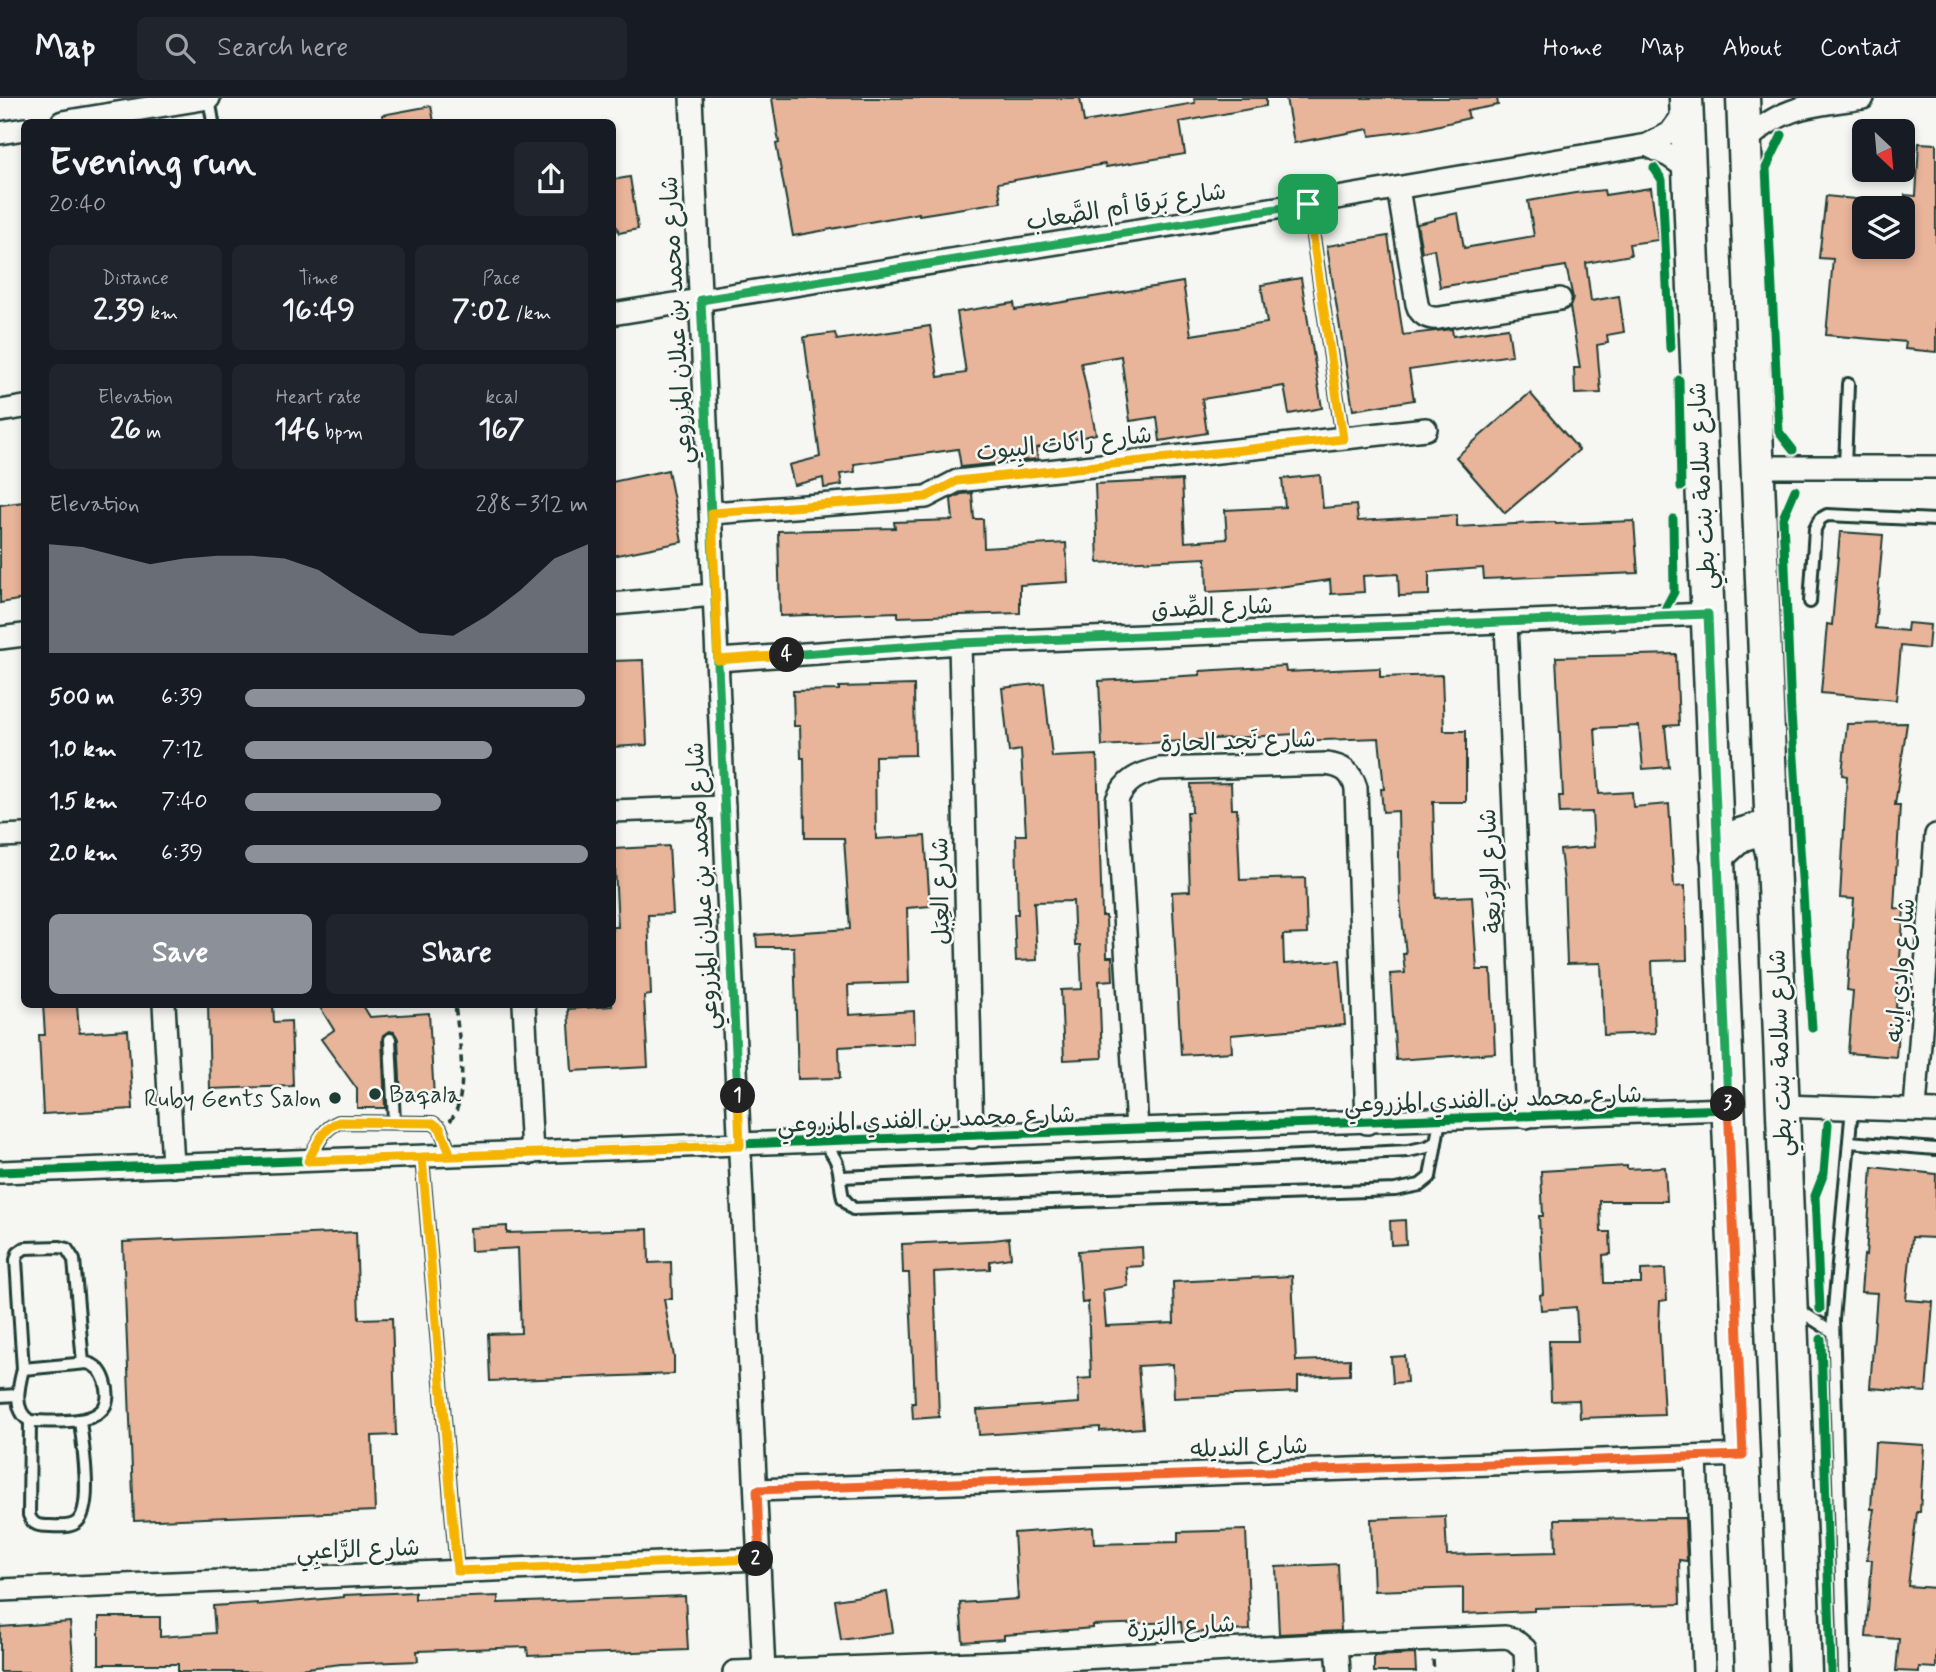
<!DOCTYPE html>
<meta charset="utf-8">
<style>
:root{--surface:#171b24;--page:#20242c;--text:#f1f3f6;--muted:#9ea1a6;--line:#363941;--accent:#8c9099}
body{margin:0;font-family:Mynerve,"Playpen Sans Arabic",sans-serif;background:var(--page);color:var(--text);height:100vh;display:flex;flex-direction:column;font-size:26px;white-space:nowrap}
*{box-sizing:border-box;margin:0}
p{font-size:23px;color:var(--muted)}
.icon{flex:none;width:38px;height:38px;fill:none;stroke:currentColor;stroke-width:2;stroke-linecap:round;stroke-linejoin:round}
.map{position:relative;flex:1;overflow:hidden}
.panel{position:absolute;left:21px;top:21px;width:595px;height:889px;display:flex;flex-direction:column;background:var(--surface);border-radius:10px;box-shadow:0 4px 10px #0003}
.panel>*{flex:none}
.needle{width:46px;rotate:154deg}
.controls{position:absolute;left:1852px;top:21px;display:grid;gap:14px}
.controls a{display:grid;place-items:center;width:63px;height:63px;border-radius:10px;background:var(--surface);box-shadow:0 4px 10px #0003;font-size:35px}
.pin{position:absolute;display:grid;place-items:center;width:60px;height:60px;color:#fff;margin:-30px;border-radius:14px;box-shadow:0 4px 10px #0006}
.km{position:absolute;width:35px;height:35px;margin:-18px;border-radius:50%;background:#222;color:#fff;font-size:19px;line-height:35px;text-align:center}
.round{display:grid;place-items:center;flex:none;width:74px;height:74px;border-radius:10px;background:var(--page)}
.summary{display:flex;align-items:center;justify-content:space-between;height:119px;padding:0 28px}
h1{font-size:38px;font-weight:800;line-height:52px}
.metrics{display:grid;grid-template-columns:repeat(3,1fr);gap:10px;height:119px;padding:7px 28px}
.metrics div{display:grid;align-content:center;border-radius:10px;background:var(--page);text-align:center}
.metrics b{font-size:30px;font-weight:800}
.metrics small{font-size:19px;font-weight:400}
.metrics p{font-size:19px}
.chart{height:196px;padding:14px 28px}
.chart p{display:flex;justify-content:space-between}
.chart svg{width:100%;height:126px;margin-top:7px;fill:var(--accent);opacity:.7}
.button{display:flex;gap:14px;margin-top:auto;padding:14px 28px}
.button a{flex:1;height:80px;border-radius:10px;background:var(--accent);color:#fff;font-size:28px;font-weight:800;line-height:80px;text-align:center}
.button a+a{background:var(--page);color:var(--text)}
ul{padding:0 28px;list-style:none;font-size:23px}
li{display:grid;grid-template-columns:112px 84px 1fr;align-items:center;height:52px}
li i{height:18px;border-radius:9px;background:var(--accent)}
header{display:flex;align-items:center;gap:42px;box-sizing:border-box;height:98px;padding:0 35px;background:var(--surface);border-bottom:2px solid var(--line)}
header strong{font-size:33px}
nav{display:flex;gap:38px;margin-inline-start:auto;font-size:24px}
.search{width:490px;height:63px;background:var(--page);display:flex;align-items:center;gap:18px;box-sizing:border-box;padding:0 24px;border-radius:10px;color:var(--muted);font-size:26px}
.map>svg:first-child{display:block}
.building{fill:#e8b49a;stroke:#1f3d34;stroke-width:2}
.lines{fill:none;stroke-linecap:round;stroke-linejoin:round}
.service-casing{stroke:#1f3d34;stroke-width:16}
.minor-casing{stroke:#1f3d34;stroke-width:26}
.secondary-casing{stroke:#1f3d34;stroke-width:37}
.path{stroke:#1f3d34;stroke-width:3.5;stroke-dasharray:7 5;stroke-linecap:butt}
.service{stroke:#f6f6f2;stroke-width:10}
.minor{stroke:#f6f6f2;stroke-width:21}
.secondary{stroke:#f6f6f2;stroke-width:32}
.cycleway-casing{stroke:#f6f6f2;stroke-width:13}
.cycleway{stroke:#00873e;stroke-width:9}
.split-1-casing{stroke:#fff;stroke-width:14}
.split-2-casing{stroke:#fff;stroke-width:14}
.split-3-casing{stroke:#fff;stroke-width:14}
.split-4-casing{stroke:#fff;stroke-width:14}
.split-5-casing{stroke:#fff;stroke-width:14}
.split-1{stroke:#22a559;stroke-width:9}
.split-2{stroke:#f5b400;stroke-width:9}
.split-3{stroke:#f0652b;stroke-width:9}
.split-4{stroke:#22a559;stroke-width:9}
.split-5{stroke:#f5b400;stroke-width:9}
.poi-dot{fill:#1f3d34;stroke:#f6f6f2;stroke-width:2.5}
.labels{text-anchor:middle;stroke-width:5;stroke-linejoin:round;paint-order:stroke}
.street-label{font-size:24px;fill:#1f3d34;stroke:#f6f6f2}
.poi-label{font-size:24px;fill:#1f3d34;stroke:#f6f6f2;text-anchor:start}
</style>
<header>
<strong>Map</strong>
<div class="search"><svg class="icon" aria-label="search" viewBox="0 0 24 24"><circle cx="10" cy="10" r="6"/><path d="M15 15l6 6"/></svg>Search here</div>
<nav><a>Home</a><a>Map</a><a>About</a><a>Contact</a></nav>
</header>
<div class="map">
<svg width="1936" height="1574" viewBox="0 0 1936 1574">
<rect width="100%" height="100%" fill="#f6f6f2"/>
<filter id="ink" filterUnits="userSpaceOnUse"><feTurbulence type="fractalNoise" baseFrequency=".0143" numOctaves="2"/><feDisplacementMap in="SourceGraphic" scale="14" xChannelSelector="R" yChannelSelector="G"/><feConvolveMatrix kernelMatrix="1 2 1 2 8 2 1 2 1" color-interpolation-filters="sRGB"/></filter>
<g filter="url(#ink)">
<g class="building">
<path d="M772,0H1080L1084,24L1195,5L1194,0H1266V8L1180,24L1185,56L1106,69L1105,66L998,85L1001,104L919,117V115L793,138L776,46L779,45Z"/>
<path d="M1286,0H1497L1498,7L1467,13L1469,20L1423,31L1370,38L1369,31L1294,45Z"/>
<path d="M431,8L434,24H383L382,17Z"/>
<path d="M1919,45L1936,46V254L1905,251L1906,244L1826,237L1833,161L1819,160L1826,98L1864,102V149H1902L1905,97L1916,98Z"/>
<path d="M630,79L638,131L619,135L617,129L612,130V82Z"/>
<path d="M1651,90L1658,142L1629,146L1631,157L1586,165L1591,203L1619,198L1624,234L1607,237L1608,245L1597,247L1601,295L1575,296L1574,270H1580L1570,209L1573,200L1566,168L1440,189L1434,151L1422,154L1417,126L1435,122V120L1458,115L1464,150L1534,138L1528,103L1575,95L1604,92L1605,97Z"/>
<path d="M1388,138L1403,237L1452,231L1453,238L1508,230L1512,257L1409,272L1414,302L1353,312L1327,148Z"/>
<path d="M1301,180L1322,310L1289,316L1284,288L1202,301L1207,335L1160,343L1157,319L1130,323L1121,258L1081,265L1096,336L1036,350L1038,361L961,369L958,351L854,366L855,374L840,376L842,387L824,390L823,380L794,387L789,367L820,359L804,239L835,235L837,242L930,228L938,279L966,275L957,214L1014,205L1015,212L1183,184L1191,237L1267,225L1261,187Z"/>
<path d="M1530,295L1579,352L1505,415L1456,359Z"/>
<path d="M668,372L682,444L612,458V384Z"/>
<path d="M1320,377L1323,410L1356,407L1358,423L1457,417V429L1555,424L1556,426L1634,423L1638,475L1484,481L1483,470L1429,474V497L1399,498L1398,476L1363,478L1364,494L1331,496L1330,482L1264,491L1207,494L1206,460L1098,465L1095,386L1182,382L1185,444L1227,441L1225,412L1285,409L1282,381Z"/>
<path d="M972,395L974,421H983L984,450L1066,445L1068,484L1020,487V515L898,519V514L780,518L778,433L895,430L894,424L953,422L951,401L961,396Z"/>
<path d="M24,404V501L0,505V407Z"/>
<path d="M1840,434L1883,437L1875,530L1907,533L1908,525L1930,527L1928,551L1901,548L1896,602L1821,595L1827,526L1832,527Z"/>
<path d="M1676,556L1679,627L1665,628L1669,669L1643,671L1639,628L1595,630L1599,696L1632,694L1633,709L1669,706L1674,789L1685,788L1687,862L1652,863L1655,935L1604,937L1601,865L1567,866L1564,784L1560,752L1594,749L1592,714L1560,715L1559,698H1563L1556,559Z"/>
<path d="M643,562L647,647L612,649V563Z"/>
<path d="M1285,568L1286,574L1380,570V579L1442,577L1444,633H1466V704H1433L1436,800L1472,798L1477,872H1491L1495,955L1396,962L1390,876L1405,875L1403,856H1406L1400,802L1398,713L1383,714L1381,691H1384L1379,640L1295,643V636L1102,648L1099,583L1200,577V573Z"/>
<path d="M1044,585L1052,659L1097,657L1102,818H1106L1107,859H1112L1113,882L1099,883L1102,960L1064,962L1061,892L1082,891L1080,847H1075L1073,803L1034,804L1037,862L1016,863L1014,816H1018L1016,737H1026L1021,652L1009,654L1002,590Z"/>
<path d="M914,587L915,657L875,658L876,741L925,738L930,808L907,810L909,885L848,887L849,917L914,913L915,945L839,949L840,980L798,981L794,849H757L756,837L850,831L844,740H805L804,660H801L800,628H794L793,593L839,592V589Z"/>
<path d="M1907,625L1895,707H1900L1894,810L1904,811L1896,909H1900L1896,959L1848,955L1853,893L1847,892L1854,801L1840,800L1847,678L1842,677L1847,626Z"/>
<path d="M1231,685L1232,711H1237L1240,782L1305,780L1307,836L1283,837L1284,866L1340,862L1345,927L1231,937L1232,954L1181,957L1172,794L1190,793L1187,714H1192L1191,686Z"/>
<path d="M669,748L673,816L648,817L651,897L644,898L648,969L572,973L568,911L612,908V829H618L614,751Z"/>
<path d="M43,906H77L79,935L128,932L133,1011L43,1016L39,937H45Z"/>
<path d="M208,906H273L274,924L291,923L293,988L210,991Z"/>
<path d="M318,906H362L370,919L429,915L434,999L401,1001L398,941L394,934L389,933L383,937L382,941L385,1010H357V991L321,941L334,932Z"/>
<path d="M1627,1068V1071L1665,1069L1667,1103H1600L1601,1134H1610L1611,1156L1603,1157L1604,1185H1641V1172L1665,1171L1667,1202L1660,1203L1659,1227L1664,1317L1580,1320L1579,1302L1551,1303L1549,1243H1578L1576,1209L1541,1212L1540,1197L1543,1196L1539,1118H1543L1541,1073Z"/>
<path d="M1872,1069L1936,1076L1935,1140L1912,1139L1906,1202L1933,1204L1926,1294L1870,1290L1877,1195L1861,1194L1864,1157L1866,1158Z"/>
<path d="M1405,1122L1406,1146L1391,1147L1390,1123Z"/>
<path d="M507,1128V1135L648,1131L649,1165L671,1164L672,1201H664L674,1259V1276L490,1283L488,1236L521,1235L518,1150L471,1153L470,1130Z"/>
<path d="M356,1134L359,1221L392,1220L396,1337L372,1338L375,1413L134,1423L123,1144Z"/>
<path d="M1009,1140L1011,1160L990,1163V1171L934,1174L939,1319L913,1321L912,1305H915L909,1175H903L902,1146L993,1142Z"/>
<path d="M1142,1149L1143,1168L1126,1169L1128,1188L1103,1192L1106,1228L1174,1225L1173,1184L1292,1178L1296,1263L1350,1261V1277L1298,1279V1294L1174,1300L1173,1266L1138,1268L1143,1330L1100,1333V1329L979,1337L977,1312L1079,1305L1078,1281L1091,1280L1088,1204L1082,1205L1078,1153Z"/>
<path d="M1405,1258L1407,1284L1393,1285L1391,1259Z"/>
<path d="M1875,1344L1924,1347L1920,1414H1917L1908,1488L1936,1490V1570L1919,1569V1574L1896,1573L1899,1541L1866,1539L1872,1462H1867L1874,1411H1871Z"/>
<path d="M1445,1418L1447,1457L1556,1454L1555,1421L1685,1420L1687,1463L1679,1462L1680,1506L1534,1510V1513L1463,1516V1490L1374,1493L1371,1421Z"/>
<path d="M1093,1429L1094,1446L1178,1444V1434L1246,1432L1250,1532L1182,1535L1181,1524L1093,1527V1530L1004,1537V1541L963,1544L960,1505L1018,1501L1014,1435Z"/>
<path d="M1338,1466L1341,1533L1279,1536L1276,1469Z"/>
<path d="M415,1494V1501L498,1498V1505L685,1498L688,1552L528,1558L527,1549L417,1553L418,1563L341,1566L273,1574H178V1566H99V1519H160V1539L215,1535L213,1508L257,1505V1507L344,1499V1497Z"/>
<path d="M887,1494L893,1534L841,1542L835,1502Z"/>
<path d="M70,1524L74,1574H0V1529Z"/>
<path d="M1415,1556L1416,1574H1374V1558Z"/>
</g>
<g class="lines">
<defs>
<g id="service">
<path d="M209,0L213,24"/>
<path d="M1308,105L1343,341"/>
<path d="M1845,369L1848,286"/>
<path d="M1810,504L1815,431L1820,421L1827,417L1936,422"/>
<path d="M390,941L394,1024"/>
<path d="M823,1044C844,1068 837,1073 843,1100L853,1111L1395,1092L1420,1087L1430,1079L1440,1022"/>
<path d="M1849,1044L1936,1051"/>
<path d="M422,1059L457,1473"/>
<path d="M309,1062C317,1047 322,1031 339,1024L433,1025L440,1030L451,1057"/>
<path d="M842,1079L1408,1053L1427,1049L1436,1044"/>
<path d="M1794,1209L1833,1234"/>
<path d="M87,1265C97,1267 102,1274 105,1283C121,1331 58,1323 30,1323C12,1312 19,1287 23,1271Z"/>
<path d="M23,1271L16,1162L18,1155L25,1150L60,1149L67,1151L74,1162L83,1265"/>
<path d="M0,1298L18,1297"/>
<path d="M30,1323L29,1417C33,1428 40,1428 50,1428C58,1428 70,1430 77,1424C94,1410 82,1344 80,1322"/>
<path d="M1844,1574L1833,1222L1852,1009"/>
</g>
<g id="minor">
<path d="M691,0L764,1574"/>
<path d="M62,24L209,0"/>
<path d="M0,35L24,31"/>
<path d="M1744,46C1779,7 1815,7 1863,0"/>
<path d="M1647,47L1669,58L1688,71"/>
<path d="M1398,90L1417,206C1420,217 1428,221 1439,220L1560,201"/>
<path d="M612,216L1308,105L1647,47L1670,35L1686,13"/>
<path d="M0,313L24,309"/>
<path d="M1757,369H1936"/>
<path d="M712,415L926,399L957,383L1426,331"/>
<path d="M612,506L714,497"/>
<path d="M1506,525L1527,1019"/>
<path d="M0,540L24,537"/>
<path d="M960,545L972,1039"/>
<path d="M718,562L960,545L1708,516"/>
<path d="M612,713L724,709"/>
<path d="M0,738L24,737"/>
<path d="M164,906L173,1068"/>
<path d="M524,906L532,1055"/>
<path d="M1782,1008L1936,1013"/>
<path d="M1915,1011L1936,737"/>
<path d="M1137,1031L1117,702C1125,682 1139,676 1159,671L1326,666C1342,668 1351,673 1356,690L1367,1025"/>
<path d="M0,1074L1137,1031L1728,1011"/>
<path d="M1696,1359L1704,1574"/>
<path d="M757,1392L1743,1357"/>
<path d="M0,1492L760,1461"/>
<path d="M1337,1546L1339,1574"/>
<path d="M734,1574L1027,1563L1337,1546L1505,1539L1513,1541L1525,1551L1526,1574"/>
</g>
<g id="secondary">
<path d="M1686,0L1752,1574"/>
<path d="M1743,0L1805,1574"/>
<path d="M1717,758L1740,737L1756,732L1768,738L1773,758"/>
</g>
</defs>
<use href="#service" class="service-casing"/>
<use href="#minor" class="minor-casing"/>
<use href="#secondary" class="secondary-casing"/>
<g class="path">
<path d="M450,1023C471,998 458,938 455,906"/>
<path d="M1433,1562L1434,1574"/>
</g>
<use href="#service" class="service"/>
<use href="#minor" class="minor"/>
<use href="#secondary" class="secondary"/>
<defs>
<g id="cycleway">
<path d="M1782,37L1766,70L1779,334L1793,352"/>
<path d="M1654,70L1662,82L1670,250"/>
<path d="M1679,282L1681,389"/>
<path d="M1795,392L1783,420L1791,615L1812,930"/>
<path d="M1666,509L1674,494L1673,421"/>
<path d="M0,1074L1137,1031L1728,1011"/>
<path d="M1820,1211L1815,1098L1824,1075L1828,1026"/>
<path d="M1821,1241L1831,1574"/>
</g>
</defs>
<use href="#cycleway" class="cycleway-casing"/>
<use href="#cycleway" class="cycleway"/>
</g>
</g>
<g class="lines" filter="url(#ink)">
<defs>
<path id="split-1" d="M738,998L701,202L1308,106"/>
<path id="split-2" d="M738,998L740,1048L308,1063C316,1048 322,1031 339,1024L433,1025L440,1030L451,1058L422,1059L457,1473L756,1461"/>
<path id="split-3" d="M756,1461H760L757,1392L1743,1357L1728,1006"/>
<path id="split-4" d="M787,557L960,545L1708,516L1728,1006"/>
<path id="split-5" d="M787,557L718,562L712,415L926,399L957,383L1343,341L1308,106"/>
</defs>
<use href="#split-1" class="split-1-casing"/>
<use href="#split-2" class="split-2-casing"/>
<use href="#split-3" class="split-3-casing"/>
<use href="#split-4" class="split-4-casing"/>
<use href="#split-5" class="split-5-casing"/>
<use href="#split-1" class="split-1"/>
<use href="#split-2" class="split-2"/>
<use href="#split-3" class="split-3"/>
<use href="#split-4" class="split-4"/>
<use href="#split-5" class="split-5"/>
</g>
<g class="poi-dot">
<circle cx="375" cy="996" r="7"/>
<circle cx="335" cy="1000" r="7"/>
</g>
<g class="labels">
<g class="street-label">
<text transform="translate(1126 108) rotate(-9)" y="8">شارع بَرقا أم الصَّعاب</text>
<text transform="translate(676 222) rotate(-93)" y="8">شارع محمد بن عبلان المزروعي</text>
<text transform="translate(1064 345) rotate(-6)" y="8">شارع راكات البِيوت</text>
<text transform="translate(1702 388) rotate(-93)" y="8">شارع سلامة بنت بطي</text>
<text transform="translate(1212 509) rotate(-2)" y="8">شارع الصِّدق</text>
<text transform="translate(1238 643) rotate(-2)" y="8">شارع نَجد الحارة</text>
<text transform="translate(1490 773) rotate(-93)" y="8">شارع الوِرَيعة</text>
<text transform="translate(702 788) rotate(-93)" y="8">شارع محمد بن عبلان المزروعي</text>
<text transform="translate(940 793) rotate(-91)" y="8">شارع العِبَل</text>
<text transform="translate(1900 872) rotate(-85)" y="8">شارع وادِي إبنه</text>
<text transform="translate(1780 955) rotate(-92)" y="8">شارع سلامة بنت بطي</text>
<text transform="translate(1493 1001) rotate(-2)" y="8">شارع محمد بن الفندي المزروعي</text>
<text transform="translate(926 1021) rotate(-2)" y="8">شارع محمد بن الفندي المزروعي</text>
<text transform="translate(1249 1349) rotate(-2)" y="8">شارع النديله</text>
<text transform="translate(358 1451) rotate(-2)" y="8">شارع الرَّاعبِي</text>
<text transform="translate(1181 1528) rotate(-3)" y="8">شارع البَرزة</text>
</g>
<g class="poi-label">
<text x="389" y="1004">Baqala</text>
<text x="321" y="1008" text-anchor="end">Ruby Gents Salon</text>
</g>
</g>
</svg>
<div class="controls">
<a><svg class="needle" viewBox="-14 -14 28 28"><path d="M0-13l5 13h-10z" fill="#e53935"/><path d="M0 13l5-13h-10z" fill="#9ea1a6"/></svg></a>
<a><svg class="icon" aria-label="layers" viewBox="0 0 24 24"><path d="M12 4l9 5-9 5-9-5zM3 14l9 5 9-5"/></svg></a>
</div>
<div class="pin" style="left:1308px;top:106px;background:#1e9e55"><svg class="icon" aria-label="arrive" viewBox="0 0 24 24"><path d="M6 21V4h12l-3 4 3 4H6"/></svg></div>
<b class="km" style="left:738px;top:998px">1</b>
<b class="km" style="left:756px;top:1461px">2</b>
<b class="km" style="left:1728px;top:1006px">3</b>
<b class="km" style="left:787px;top:557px">4</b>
<section class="panel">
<div class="summary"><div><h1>Evening run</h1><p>20:40</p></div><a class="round"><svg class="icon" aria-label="share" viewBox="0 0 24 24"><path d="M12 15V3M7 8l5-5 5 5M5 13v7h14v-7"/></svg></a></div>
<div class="metrics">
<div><p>Distance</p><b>2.39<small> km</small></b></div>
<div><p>Time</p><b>16:49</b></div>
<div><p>Pace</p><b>7:02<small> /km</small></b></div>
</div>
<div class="metrics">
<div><p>Elevation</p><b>26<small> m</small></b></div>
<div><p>Heart rate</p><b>146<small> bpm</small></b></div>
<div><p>kcal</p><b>167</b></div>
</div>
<div class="chart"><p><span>Elevation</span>288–312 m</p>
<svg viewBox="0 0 160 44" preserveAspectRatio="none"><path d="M0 44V6L10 7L20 10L30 13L40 11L50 10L60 10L70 11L80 15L90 23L100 30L110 37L120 38L130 31L140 22L150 11L160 6V44z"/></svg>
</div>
<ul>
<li><b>500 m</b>6:39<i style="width:99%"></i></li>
<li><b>1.0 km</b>7:12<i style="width:72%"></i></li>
<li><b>1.5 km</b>7:40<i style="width:57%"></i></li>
<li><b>2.0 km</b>6:39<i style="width:100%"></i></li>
</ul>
<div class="button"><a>Save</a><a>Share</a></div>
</section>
</div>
